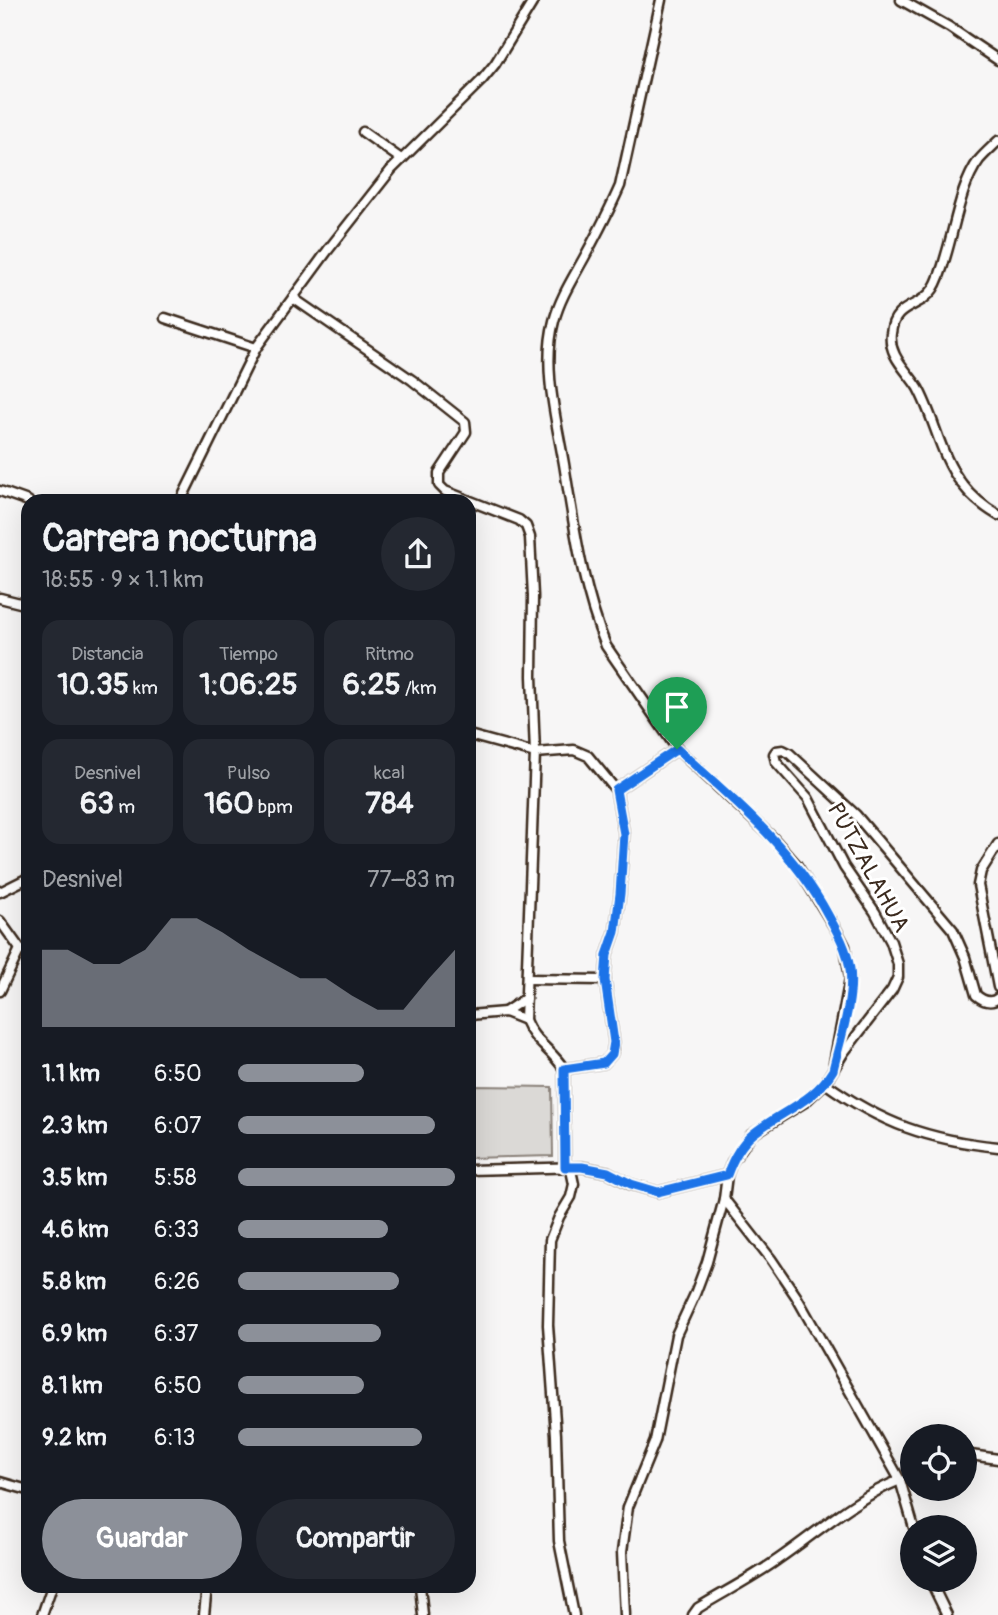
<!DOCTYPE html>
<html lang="es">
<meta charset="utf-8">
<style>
:root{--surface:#171b24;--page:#242831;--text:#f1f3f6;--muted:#9ea1a6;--accent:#8c9099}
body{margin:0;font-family:Pangolin,sans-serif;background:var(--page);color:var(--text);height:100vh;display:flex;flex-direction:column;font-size:26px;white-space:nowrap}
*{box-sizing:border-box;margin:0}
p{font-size:23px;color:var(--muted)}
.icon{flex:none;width:38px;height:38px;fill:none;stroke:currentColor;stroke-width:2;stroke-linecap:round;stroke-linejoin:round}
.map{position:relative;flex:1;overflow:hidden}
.sheet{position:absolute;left:21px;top:494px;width:455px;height:1099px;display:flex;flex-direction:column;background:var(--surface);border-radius:21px;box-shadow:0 7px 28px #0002}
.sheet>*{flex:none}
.tools{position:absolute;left:900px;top:1424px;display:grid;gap:14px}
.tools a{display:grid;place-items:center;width:77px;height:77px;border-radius:50%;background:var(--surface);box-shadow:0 7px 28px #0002;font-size:35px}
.pin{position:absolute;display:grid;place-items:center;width:60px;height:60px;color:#fff;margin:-72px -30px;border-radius:50% 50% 50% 0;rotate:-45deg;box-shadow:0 0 7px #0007}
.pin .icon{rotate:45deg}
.round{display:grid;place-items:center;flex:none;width:74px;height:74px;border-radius:37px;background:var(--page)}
.head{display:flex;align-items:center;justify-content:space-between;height:119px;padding:0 21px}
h1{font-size:38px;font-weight:700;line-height:52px}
.metrics{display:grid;grid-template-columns:repeat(3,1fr);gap:10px;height:119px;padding:7px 21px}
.metrics div{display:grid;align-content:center;border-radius:18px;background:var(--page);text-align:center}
.metrics b{font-size:30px;font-weight:700}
.metrics small{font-size:19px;font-weight:400}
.metrics p{font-size:19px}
.chart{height:196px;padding:14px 21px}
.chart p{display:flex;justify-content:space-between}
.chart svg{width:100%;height:126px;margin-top:7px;fill:var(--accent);opacity:.7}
.action{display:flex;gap:14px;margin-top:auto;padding:14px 21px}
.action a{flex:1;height:80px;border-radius:42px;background:var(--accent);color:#fff;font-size:28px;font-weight:700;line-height:80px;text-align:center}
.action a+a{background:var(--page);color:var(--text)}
ul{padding:0 21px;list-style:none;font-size:23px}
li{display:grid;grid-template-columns:112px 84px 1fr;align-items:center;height:52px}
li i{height:18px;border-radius:9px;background:var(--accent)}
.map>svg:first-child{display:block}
.green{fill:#dbd9d6;stroke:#8b827a;stroke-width:2}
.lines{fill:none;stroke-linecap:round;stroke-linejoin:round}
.minor-casing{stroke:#3b2a1e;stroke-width:13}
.minor{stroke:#fff;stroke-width:8}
.route-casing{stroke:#fff;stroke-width:14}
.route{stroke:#1a73e8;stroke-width:9}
.labels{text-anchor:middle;stroke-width:6;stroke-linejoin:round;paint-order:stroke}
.street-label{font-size:23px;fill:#3b2a1e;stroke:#fff}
</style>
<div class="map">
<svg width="998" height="1615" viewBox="0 0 998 1615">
<rect width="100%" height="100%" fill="#f7f6f6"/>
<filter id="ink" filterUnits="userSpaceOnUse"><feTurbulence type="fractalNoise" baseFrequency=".0143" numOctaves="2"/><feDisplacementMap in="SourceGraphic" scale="14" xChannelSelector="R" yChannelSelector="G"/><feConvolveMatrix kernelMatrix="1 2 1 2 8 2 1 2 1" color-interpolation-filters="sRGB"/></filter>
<g filter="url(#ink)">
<path class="green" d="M469,1086L552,1087L553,1156L469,1158Z"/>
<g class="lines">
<defs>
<g id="minor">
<path d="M661,0L620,186C609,211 597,234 584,258C573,278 560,298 554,321C542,367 556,418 564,464C574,525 582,588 606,646L677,749L773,838L796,864L837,931L845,946L850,978L834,1063"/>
<path d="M901,0L949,27L998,60"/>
<path d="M363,132L401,159"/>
<path d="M998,141C992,147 985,153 979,160C961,184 955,226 946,255C943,266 939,280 933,289C920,309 894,303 891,333C888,356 907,370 918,388C935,419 940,456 962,484C972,497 984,507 998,515"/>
<path d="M293,298L412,380L465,422L466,432L439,473V485L445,491L519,520L526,526L530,537L533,596L532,676L535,753L525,1020C533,1041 552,1050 564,1069"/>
<path d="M165,318L256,348"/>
<path d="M0,491L28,501"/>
<path d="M181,500L256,348L328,250L391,170L481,81L495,64L534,0"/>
<path d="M0,598L28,605"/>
<path d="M469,735L535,753L574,750L588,756L616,790L624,834L620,894L615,932L607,955L605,980L614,1042L612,1054L604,1063L564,1069L565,1166L571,1170L574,1184L571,1197L559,1217L550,1240L548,1325L556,1435L559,1541L574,1615"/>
<path d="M616,790L677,749"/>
<path d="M998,844L981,871L978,885L998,987"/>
<path d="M0,892L28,878"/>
<path d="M0,921L20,949L28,953"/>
<path d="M527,979L605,980"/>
<path d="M0,991L20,949"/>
<path d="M505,1012L526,998"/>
<path d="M469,1015L505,1012L525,1020"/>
<path d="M825,1083C882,1124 929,1140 998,1147"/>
<path d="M469,1170L582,1167L608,1172L630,1184L658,1192L727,1175"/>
<path d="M724,1199L771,1259L796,1296L900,1480L914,1528"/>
<path d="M964,1454L998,1459"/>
<path d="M0,1482L28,1490"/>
<path d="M930,1580L947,1615"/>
<path d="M420,1586L423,1615"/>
<path d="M42,1615L52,1586"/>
<path d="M204,1615L207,1586"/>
<path d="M625,1615L622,1552L628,1507L655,1441L676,1335L695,1294L707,1262L724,1199L727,1175L732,1162L751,1135L805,1102L825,1083L844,1052L892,990L898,977V964L891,942L875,912L844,867L808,798L776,762L774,754L776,751L783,750L789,753L856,815L953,930L965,957L976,995C983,1001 991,1004 998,998"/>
<path d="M693,1615L698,1608C724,1592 752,1578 777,1560C818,1532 853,1499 900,1480"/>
</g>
</defs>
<use href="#minor" class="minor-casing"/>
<use href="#minor" class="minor"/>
</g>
</g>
<g class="lines" filter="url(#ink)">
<defs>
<path id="route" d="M677,749C733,799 792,848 828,915C838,933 847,949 850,969C854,999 840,1040 833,1070C814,1102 781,1111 753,1134C741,1144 732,1161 727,1175L658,1192L631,1184L608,1172L582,1167H565L564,1069L604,1063L612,1054L614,1042L605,980L607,955L615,932L620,894L624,834L616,790Z"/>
</defs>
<use href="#route" class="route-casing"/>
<use href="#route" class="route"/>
</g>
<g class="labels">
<g class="street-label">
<text transform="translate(869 867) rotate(61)" y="8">PUTZALAHUA</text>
</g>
</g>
</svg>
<div class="tools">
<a><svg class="icon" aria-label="locate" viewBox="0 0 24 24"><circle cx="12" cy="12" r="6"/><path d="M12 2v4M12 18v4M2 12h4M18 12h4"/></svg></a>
<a><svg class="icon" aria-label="layers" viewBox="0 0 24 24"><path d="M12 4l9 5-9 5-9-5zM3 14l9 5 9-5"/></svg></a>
</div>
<div class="pin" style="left:677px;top:749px;background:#1e9e55"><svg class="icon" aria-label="arrive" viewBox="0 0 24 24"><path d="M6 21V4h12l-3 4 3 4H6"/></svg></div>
<section class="sheet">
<div class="head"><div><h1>Carrera nocturna</h1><p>18:55 · 9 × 1.1 km</p></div><a class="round"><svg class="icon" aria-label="share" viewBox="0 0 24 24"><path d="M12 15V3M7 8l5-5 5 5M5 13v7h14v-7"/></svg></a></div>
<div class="metrics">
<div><p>Distancia</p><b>10.35<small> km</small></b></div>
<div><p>Tiempo</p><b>1:06:25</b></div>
<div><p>Ritmo</p><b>6:25<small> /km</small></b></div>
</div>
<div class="metrics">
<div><p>Desnivel</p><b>63<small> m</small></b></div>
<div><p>Pulso</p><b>160<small> bpm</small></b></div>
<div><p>kcal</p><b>784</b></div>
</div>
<div class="chart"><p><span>Desnivel</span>77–83 m</p>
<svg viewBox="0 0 160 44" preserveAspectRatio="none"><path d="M0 44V17L10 17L20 22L30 22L40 17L50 6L60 6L70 11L80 17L90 22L100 27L110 27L120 33L130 38L140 38L150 27L160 17V44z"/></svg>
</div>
<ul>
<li><b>1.1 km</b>6:50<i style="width:58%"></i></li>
<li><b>2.3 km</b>6:07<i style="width:91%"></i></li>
<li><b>3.5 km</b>5:58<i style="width:100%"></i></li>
<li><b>4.6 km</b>6:33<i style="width:69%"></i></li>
<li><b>5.8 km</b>6:26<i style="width:74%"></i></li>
<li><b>6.9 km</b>6:37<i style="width:66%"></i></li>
<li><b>8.1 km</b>6:50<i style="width:58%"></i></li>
<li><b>9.2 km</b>6:13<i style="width:85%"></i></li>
</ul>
<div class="action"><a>Guardar</a><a>Compartir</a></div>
</section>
</div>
